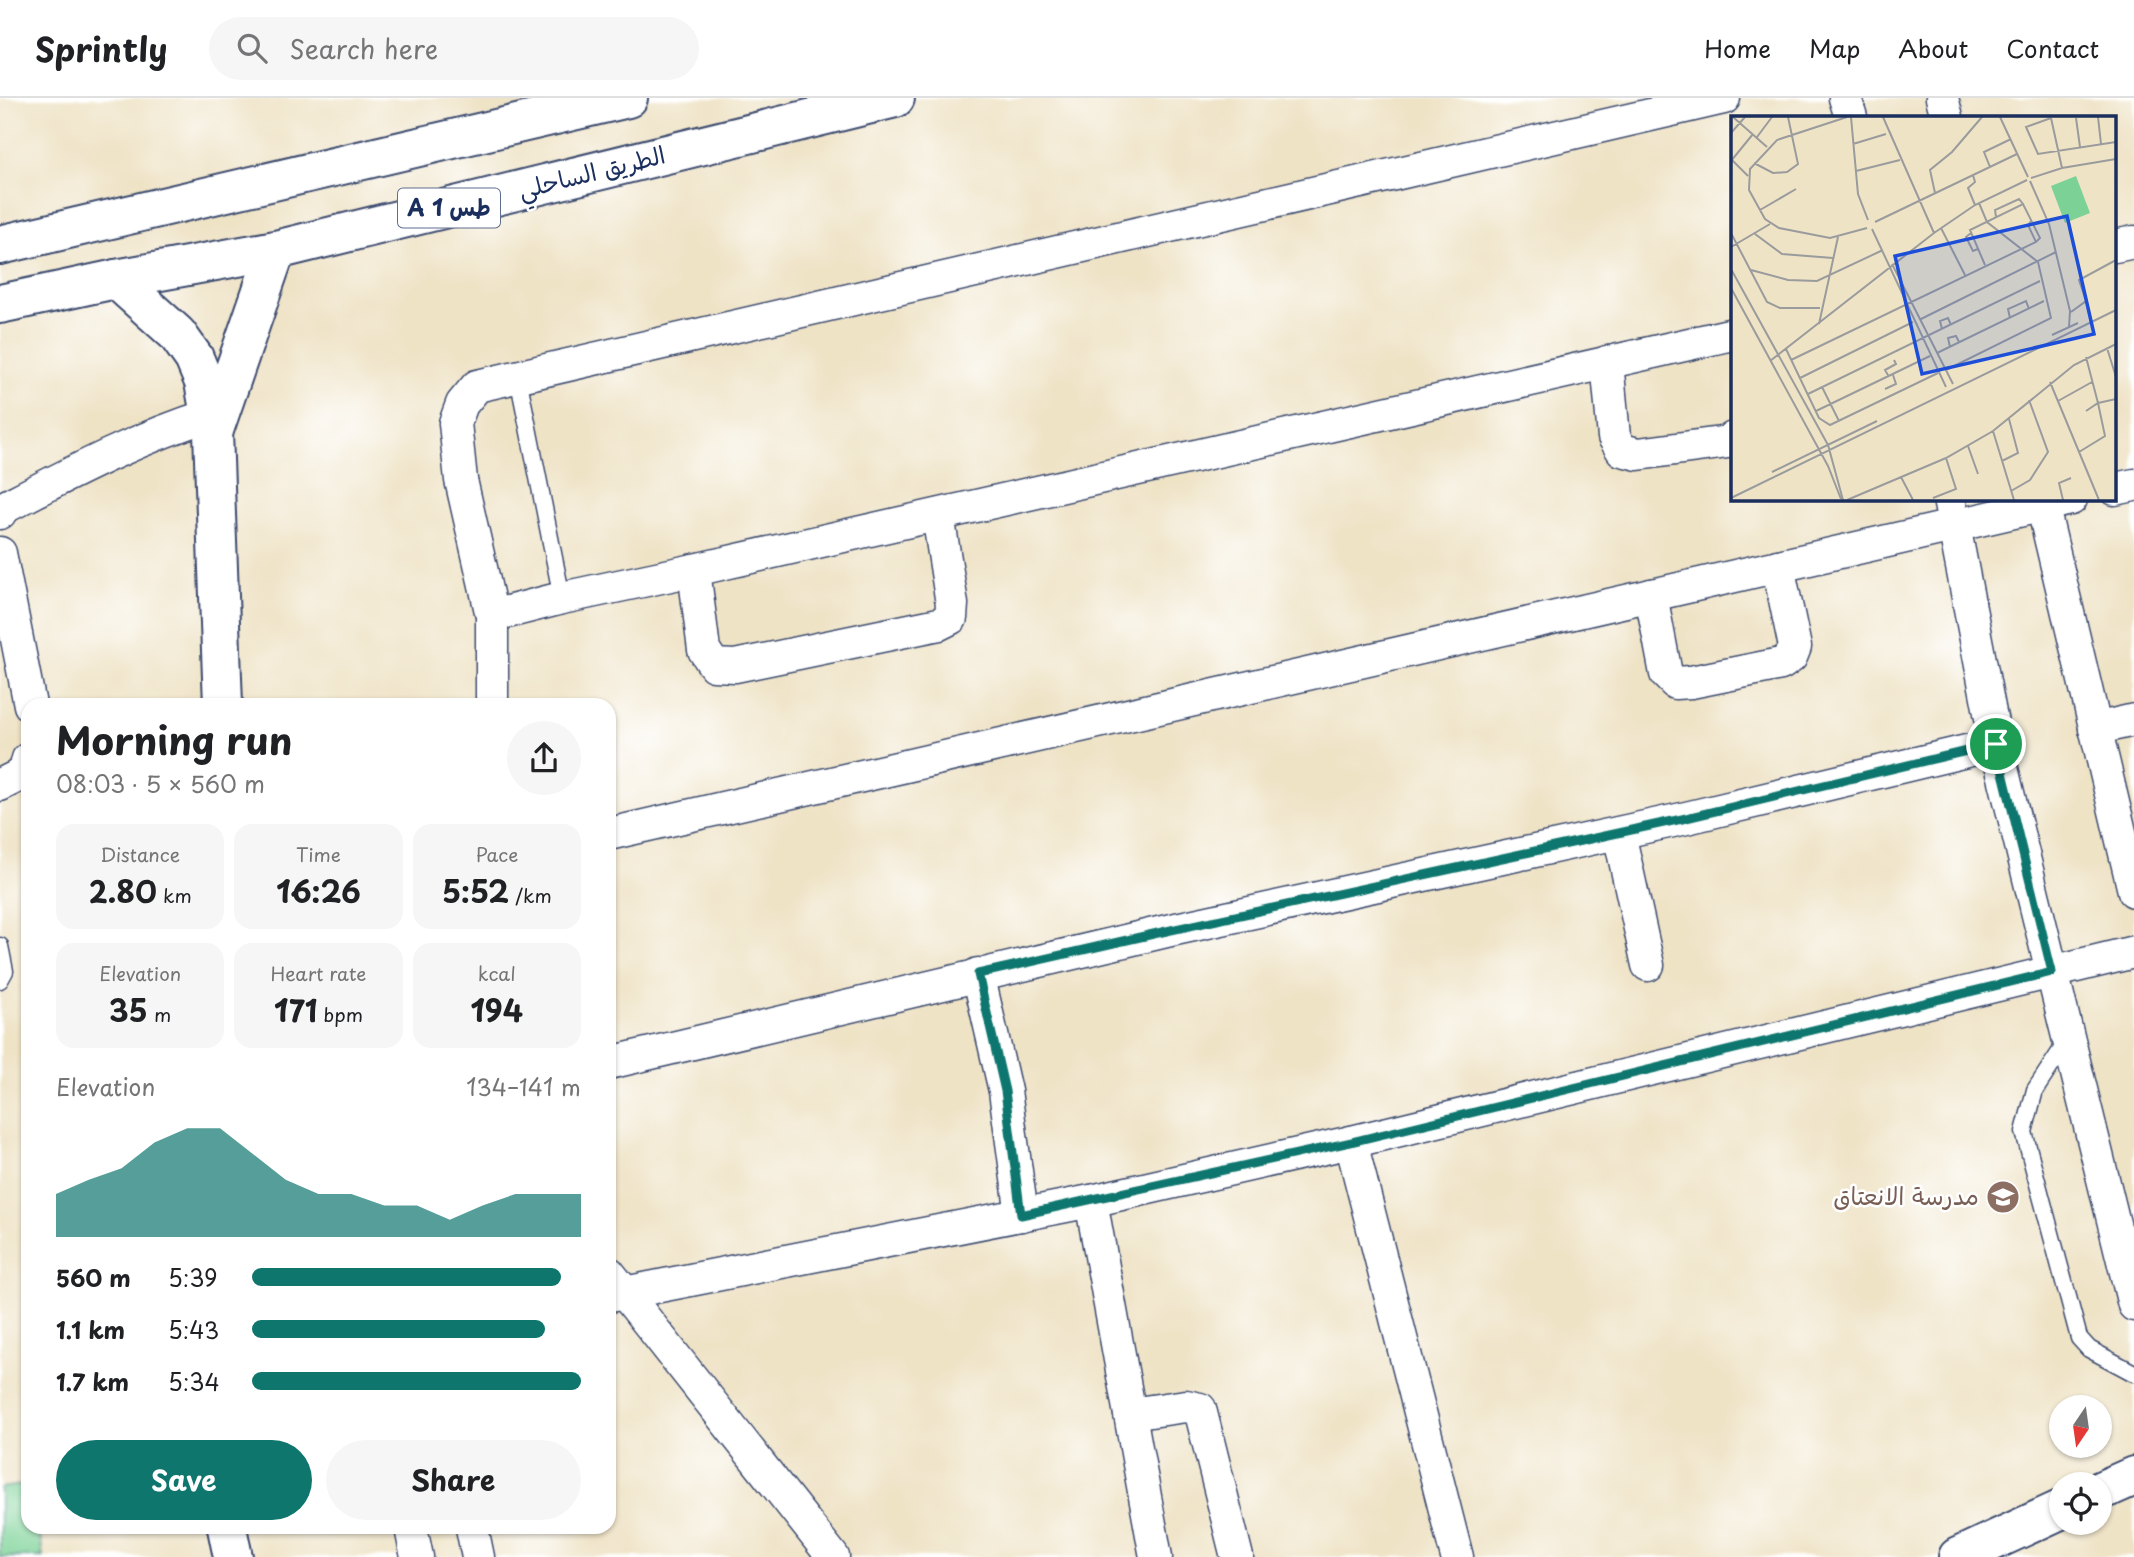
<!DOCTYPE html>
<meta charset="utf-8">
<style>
:root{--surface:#fff;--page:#f6f6f6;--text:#202124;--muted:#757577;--line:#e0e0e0;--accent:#0f766e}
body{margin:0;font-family:"Playpen Sans","Playpen Sans Arabic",sans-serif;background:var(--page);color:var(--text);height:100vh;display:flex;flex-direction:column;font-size:26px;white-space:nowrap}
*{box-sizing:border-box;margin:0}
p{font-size:23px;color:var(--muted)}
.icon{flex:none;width:38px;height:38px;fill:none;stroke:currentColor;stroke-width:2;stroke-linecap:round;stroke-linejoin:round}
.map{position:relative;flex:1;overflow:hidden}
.details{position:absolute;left:21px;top:600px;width:595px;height:836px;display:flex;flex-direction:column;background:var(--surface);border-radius:21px;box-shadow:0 2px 5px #0004}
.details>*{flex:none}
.needle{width:46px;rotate:193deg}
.tools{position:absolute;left:2049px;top:1297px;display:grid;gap:14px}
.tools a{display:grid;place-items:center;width:63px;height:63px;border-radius:50%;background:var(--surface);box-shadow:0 2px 5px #0004;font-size:35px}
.pin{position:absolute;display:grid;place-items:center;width:60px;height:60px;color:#fff;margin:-30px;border:4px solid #fff;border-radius:50%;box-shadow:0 2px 7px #0007}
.round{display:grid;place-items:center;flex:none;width:74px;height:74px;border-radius:37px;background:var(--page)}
.summary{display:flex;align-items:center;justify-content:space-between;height:119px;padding:0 35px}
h1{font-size:38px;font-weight:700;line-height:52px}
.stats{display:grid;grid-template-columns:repeat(3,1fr);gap:10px;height:119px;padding:7px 35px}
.stats div{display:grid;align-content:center;border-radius:18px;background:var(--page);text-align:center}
.stats b{font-size:30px;font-weight:700}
.stats small{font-size:19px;font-weight:400}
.stats p{font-size:19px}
.chart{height:196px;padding:14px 35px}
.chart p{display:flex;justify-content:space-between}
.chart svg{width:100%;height:126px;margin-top:7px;fill:var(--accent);opacity:.7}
.primary-button{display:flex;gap:14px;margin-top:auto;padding:14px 35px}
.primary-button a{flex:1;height:80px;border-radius:42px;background:var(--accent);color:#fff;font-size:28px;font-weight:700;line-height:80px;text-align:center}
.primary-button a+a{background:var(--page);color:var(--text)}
ul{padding:0 35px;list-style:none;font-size:23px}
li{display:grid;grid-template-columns:112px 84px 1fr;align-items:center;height:52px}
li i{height:18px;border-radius:9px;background:var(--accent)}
header{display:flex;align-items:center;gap:42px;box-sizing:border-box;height:98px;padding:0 35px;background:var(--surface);border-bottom:2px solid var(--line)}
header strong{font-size:33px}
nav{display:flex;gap:38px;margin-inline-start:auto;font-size:24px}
.search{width:490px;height:63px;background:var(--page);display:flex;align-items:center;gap:18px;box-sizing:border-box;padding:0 24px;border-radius:38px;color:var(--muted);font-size:26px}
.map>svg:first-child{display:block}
.green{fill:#7cd296;stroke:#4c807a;stroke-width:2}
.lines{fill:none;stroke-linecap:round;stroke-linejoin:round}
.lane-casing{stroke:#3b4a6e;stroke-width:19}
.street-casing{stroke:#3b4a6e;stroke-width:35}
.secondary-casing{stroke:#3b4a6e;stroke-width:42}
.highway-casing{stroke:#3b4a6e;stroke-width:42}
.lane{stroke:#fff;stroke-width:16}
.street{stroke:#fff;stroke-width:32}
.secondary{stroke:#fff;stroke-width:38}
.highway{stroke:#fff;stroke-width:38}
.route-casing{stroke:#fff;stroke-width:14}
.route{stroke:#0f766e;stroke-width:9}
.labels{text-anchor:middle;stroke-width:5;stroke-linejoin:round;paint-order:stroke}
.shield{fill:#fff;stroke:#5f6d8e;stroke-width:2}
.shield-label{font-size:23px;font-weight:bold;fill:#1b2f5e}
.street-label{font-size:24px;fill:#1b2f5e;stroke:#fff}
.education-label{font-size:24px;fill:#785e54;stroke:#fff;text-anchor:end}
.inset-road{fill:none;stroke:#9a9b9c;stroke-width:2}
.view{fill:#1d4ed8;fill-opacity:0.15;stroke:#1d4ed8;stroke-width:3.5}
.inset-edge{fill:none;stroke:#1b2f5e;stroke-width:3.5}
</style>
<header>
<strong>Sprintly</strong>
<div class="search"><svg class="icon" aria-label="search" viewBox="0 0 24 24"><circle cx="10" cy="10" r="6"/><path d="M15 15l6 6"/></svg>Search here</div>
<nav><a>Home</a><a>Map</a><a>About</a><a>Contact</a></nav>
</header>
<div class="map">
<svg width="2134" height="1459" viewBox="0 0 2134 1459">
<rect width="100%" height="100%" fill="#fff"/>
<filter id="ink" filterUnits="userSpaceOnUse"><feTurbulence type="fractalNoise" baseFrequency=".0143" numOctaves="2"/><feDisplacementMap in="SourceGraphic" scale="14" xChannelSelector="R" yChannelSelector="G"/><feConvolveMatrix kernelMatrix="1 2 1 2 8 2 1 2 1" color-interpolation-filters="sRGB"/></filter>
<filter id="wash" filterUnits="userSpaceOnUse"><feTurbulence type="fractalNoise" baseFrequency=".00686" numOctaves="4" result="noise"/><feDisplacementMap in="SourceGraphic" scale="28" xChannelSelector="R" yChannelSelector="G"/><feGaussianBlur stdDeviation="1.57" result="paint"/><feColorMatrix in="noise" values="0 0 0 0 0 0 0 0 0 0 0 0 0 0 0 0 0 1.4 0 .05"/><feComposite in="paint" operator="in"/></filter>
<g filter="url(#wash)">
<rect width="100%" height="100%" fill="#efe3c6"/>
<path class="green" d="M28,1386V1430H39L43,1459H0V1390Z"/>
</g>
<g filter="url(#ink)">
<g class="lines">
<defs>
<g id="lane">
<path d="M518,279L562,500"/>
<path d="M0,848L5,873L0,882"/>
<path d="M2068,942L2035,992L2024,1034L2079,1240L2089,1251L2134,1275"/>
</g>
<g id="street">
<path d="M1845,0L1851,19"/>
<path d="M1942,0L1947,19"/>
<path d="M2115,148L2134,144"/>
<path d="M1607,264L1614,339L1622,352L1638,356L1728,344L1733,340"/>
<path d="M2115,391L2134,387"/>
<path d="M1949,401L1996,646L2134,1207"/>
<path d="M2041,401L2134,793"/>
<path d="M0,415L1,411C69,376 137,340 210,317"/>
<path d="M0,455L30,607"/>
<path d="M694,472L704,552L714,567L735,568L939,526L951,520L952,506L938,417"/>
<path d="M1651,497L1666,576L1675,585L1691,584L1781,566L1791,559L1795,549L1778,468"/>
<path d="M492,518L562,500L694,472L1733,236"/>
<path d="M492,607V518L461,382L455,325L462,306L477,288L1724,0"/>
<path d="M2095,631L2134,622"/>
<path d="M0,687L24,675L28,661"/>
<path d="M1619,735L1648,867"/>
<path d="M609,736L2071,401"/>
<path d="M978,876L1005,993L1022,1117"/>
<path d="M609,965L1171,832L1682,721L1996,646"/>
<path d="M1351,1044L1457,1459"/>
<path d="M1091,1103L1156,1459"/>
<path d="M609,1175L833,1459"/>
<path d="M609,1198L1091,1103L1351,1044L2134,854"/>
<path d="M1130,1316L1186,1308L1200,1311L1237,1459"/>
<path d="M411,1430L417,1459"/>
<path d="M472,1430L478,1459"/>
</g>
<g id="secondary">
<path d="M116,181L177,236L194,260L204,284L213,334L223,607"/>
<path d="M214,332L276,152"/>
<path d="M2100,1393L2134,1378"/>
<path d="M227,1430L233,1459"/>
<path d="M1958,1459L2062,1411"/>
</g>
<g id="highway">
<path d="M0,147L628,0"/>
<path d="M0,206L116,181L276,152L895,0"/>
</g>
</defs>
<use href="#lane" class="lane-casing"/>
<use href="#street" class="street-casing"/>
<use href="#secondary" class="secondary-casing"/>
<use href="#highway" class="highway-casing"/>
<use href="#lane" class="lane"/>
<use href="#street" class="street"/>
<use href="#secondary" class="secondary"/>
<use href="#highway" class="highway"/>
</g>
</g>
<g class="lines" filter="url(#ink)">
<defs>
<path id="route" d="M1996,646L2052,874L1351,1044L1021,1117L1005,993L978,876L1171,832L1682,721Z"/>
</defs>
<use href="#route" class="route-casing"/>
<use href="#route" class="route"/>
</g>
<defs>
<symbol id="school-disc" viewBox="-11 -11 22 22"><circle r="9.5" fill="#8d6e63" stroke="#fff"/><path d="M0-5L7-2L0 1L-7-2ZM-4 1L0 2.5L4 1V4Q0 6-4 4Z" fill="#fff"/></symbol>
</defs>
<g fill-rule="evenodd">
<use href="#school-disc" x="1984" y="1080" width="38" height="38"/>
</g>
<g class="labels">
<rect class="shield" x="398" y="90.5" width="102" height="39" rx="5"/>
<g class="shield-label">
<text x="449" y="118">A 1 طس</text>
</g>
<g class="street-label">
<text transform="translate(592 75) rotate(-14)" y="8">الطريق الساحلي</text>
</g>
<g class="education-label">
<text x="1979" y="1107">مدرسة الانعتاق</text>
</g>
</g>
<g transform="translate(1731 18)">
<rect width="385" height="385" fill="#efe3c6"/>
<path d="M345,60L359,97L334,107L320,70Z" fill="#7cd296"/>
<path class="inset-road" d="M2,1L36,31M116,1L46,24L19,53L18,74L34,103L48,112L99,122L136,112M120,1L127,78L137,104M152,1L203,117M269,1L297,61M367,1L370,28M320,2L295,11L307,38L385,26M320,2L331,52M345,2L349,31M0,17L14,1M26,21L41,1M122,28L155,18M1,44L17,60M0,45L22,18M23,47L42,57L56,56L67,48L57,1M259,51L253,36L280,23M125,55L169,44M242,59L244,66L237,72L244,89M300,62L331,52L385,43M299,65L318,108L339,195L338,211M204,77L199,54L221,36L251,1M29,94L65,73M265,101L264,94L288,83L292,88M300,105L297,109L305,126M144,106L286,38M210,112L234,159M141,113L215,271M0,117L36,186L49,192H89M240,117L235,121L242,135L247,133M24,118L51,138L102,142M0,131L39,108M161,148L222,268M0,153L97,329L112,384M20,154L57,164L86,165L152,134M0,172L97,350L110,383M340,196L355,185L348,164L385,144M279,202L277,193L295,185L298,193M190,203L325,136M88,208L107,121M211,213L209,205L217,202L220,209M321,219L347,207M219,231L217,222L225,220L228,226M376,232L385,261M55,233L88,302L99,309L207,257M206,237L313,185M355,241L367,287L385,283M60,244L305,126L309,122L292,88L239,114L254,149M39,245L203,117L244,89L296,64M215,254L320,202L307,146L256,106L248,87M158,261L154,254L165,248L163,244M69,262L182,206M319,266L368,384M91,271L108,305M154,273L165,268L162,259M77,278L309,165M327,285L361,266M85,295L199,240M262,315L283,384M237,330L247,358M348,336L374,320L367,287L355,295M271,345L287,337L278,303M41,356L146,305M170,361L182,384M280,375L299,364L317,336L298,284M0,382L385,194M202,382L225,373L215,342M116,384L215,342L262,315L343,249L385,228M332,384L328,367L340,362"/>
<path class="view" d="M336,100L363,218L191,258L164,140Z"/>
<rect width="385" height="385" class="inset-edge"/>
</g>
</svg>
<div class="tools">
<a><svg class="needle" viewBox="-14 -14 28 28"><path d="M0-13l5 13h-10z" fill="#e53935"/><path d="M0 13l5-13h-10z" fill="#757577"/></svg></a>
<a><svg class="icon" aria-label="locate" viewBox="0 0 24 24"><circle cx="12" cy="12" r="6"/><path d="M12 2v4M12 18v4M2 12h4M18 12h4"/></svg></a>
</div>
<div class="pin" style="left:1996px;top:646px;background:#1e9e55"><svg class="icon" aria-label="arrive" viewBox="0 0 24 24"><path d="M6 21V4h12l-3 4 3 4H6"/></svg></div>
<section class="details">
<div class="summary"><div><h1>Morning run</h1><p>08:03 · 5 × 560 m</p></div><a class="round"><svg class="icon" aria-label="share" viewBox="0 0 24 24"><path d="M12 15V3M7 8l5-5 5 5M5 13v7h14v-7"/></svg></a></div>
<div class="stats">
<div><p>Distance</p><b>2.80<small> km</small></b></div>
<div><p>Time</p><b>16:26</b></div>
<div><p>Pace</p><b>5:52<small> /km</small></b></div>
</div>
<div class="stats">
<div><p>Elevation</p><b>35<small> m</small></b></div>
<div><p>Heart rate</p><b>171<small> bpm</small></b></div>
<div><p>kcal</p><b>194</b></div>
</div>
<div class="chart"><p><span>Elevation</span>134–141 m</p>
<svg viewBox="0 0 160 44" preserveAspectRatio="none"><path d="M0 44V29L10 24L20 20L30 11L40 6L50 6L60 15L70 24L80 29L90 29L100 33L110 33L120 38L130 33L140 29L150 29L160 29V44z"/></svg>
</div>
<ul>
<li><b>560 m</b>5:39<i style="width:94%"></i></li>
<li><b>1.1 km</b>5:43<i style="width:89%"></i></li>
<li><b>1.7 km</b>5:34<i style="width:100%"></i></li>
</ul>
<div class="primary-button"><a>Save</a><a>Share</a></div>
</section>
</div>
